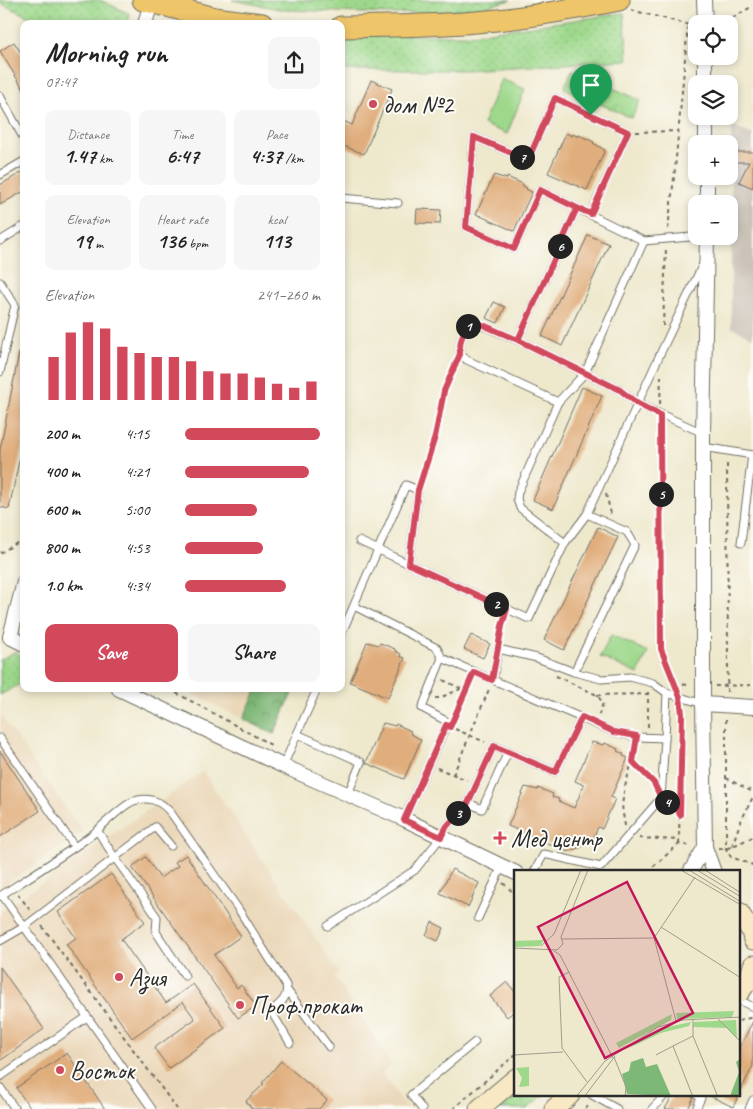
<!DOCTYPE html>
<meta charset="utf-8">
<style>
:root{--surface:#fff;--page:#f6f6f6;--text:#222;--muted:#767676;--accent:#d1495b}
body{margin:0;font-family:Caveat,sans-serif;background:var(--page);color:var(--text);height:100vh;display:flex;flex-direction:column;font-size:19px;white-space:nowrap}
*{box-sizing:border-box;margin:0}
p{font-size:16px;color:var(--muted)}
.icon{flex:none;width:28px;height:28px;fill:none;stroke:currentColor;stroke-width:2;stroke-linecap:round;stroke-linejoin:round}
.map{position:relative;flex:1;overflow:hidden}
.panel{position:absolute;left:20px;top:20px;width:325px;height:672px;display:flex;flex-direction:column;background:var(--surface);border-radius:10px;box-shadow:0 2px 8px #0003}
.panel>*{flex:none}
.tools{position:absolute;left:688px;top:15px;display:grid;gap:10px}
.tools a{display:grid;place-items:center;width:50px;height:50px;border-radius:10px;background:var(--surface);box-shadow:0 2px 8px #0003;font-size:25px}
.pin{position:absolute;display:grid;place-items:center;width:42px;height:42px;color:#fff;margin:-51px -21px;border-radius:50% 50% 50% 0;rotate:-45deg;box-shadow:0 0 5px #0007}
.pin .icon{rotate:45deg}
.km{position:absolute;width:25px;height:25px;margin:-12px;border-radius:50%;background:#222;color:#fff;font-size:14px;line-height:25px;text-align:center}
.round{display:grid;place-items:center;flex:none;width:52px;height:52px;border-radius:10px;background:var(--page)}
.headline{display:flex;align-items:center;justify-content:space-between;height:85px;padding:0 25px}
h1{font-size:28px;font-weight:800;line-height:38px}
.figures{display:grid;grid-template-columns:repeat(3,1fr);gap:8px;height:85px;padding:5px 25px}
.figures div{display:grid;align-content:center;border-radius:10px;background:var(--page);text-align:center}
.figures b{font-size:21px;font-weight:800}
.figures small{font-size:14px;font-weight:400}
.figures p{font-size:14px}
.chart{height:140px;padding:10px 25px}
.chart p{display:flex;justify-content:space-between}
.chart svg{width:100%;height:90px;margin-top:5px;stroke:var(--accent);stroke-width:6}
.cta{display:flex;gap:10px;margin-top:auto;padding:10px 25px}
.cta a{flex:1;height:58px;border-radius:10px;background:var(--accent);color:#fff;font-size:20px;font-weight:800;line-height:58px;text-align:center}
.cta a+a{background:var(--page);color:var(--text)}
ul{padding:0 25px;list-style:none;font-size:16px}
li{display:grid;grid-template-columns:80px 60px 1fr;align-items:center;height:38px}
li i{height:12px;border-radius:6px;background:var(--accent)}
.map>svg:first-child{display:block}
.built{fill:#ebd8ba}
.industrial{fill:#cbc3b8}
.grass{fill:url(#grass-dots);stroke:#64825b}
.forest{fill:url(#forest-crowns);stroke:#547251}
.park{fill:url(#park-crowns);stroke:#64825b}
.garden{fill:#9dd88b;stroke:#64825b}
.building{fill:#e0ad7c}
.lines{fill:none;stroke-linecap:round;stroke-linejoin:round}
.lane-casing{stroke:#6f6d63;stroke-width:9}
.street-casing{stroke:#6f6d63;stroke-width:16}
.secondary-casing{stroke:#6f6d63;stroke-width:21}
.primary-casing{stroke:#6f6d63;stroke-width:23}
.path{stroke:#6f6d63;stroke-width:2;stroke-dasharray:4 4;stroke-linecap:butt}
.lane{stroke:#fff;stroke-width:7}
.street{stroke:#fff;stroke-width:14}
.secondary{stroke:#f8e8c3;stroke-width:19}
.primary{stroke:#eec569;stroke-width:21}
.route-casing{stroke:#fff;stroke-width:10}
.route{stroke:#d1495b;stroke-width:6}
.poi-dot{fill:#d1495b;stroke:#fdfcf7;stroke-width:2}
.labels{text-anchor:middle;stroke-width:4;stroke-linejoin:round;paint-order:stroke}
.poi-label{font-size:25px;fill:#2b2b2b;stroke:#fdfcf7;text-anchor:start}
.inset-road{fill:none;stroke:#a09c8c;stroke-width:1}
.view{fill:#c2185b;fill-opacity:0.15;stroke:#c2185b;stroke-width:2.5}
.inset-edge{fill:none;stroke:#2b2b2b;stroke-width:2.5}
</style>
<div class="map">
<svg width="753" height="1109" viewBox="0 0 753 1109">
<defs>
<pattern id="grass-dots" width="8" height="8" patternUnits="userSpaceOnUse" patternTransform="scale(1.25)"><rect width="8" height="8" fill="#9dd88b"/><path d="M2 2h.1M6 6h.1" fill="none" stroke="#87ba78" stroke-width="1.8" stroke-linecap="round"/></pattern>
<pattern id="forest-crowns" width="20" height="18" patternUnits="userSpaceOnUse" patternTransform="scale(1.25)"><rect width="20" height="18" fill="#7eb877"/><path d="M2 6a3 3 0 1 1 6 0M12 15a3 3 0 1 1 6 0" fill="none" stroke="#679662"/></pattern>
<pattern id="park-crowns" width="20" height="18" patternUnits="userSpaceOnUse" patternTransform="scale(1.25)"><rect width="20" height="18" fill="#9dd88b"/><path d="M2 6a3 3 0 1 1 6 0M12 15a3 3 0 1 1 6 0" fill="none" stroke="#87ba78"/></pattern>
</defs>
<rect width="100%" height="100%" fill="#fdfcf7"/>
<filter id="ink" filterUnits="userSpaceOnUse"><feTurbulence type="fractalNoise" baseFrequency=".02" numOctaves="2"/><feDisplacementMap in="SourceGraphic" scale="10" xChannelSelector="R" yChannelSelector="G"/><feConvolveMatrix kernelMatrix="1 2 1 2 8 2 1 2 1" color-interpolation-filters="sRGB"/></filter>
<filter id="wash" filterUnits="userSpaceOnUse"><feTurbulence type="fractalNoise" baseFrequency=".0096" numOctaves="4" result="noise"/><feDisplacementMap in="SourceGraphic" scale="20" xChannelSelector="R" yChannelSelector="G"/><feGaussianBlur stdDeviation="1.12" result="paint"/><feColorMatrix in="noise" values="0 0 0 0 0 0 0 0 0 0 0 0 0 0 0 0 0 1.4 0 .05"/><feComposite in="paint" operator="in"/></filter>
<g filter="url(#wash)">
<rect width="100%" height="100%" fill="#eee8cc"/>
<g class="built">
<path d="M183,689H257L243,719Z"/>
<path d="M0,714L83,832L0,888Z"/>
<path d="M203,772L339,973L334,976L392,1065L382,1073L407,1109H0V912Z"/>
</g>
<path class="industrial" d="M731,125L753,135V338L731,327Z"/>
<g class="grass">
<path d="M0,0H100L130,14L128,24H45L0,3Z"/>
<path d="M232,0H511L477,9L394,14L285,10Z"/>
<path d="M624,13L628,60L465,70H341V35H468Z"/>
<path d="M16,651L24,659V682L0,695V660Z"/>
<path d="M516,1095H544L527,1109H499Z"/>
</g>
<path class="forest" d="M257,689H294L274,734L243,719Z"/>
<path class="park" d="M572,70L640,100L632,118L564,88Z"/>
<g class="garden">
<path d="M501,79L525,89L507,134L483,124Z"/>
<path d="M611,635L648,652L638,674L600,657Z"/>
</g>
<g id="blocks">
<g class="building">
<path d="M14,42L24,58V90L0,51Z"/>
<path d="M371,80L392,89L364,154L341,145V120L352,125Z"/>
<path d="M566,133L572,136L573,134L578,137L579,135L594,142L593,143L605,150L587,190L548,173Z"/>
<path d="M729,152H753V188L739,182L749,162H729Z"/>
<path d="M24,171V191L0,205V185Z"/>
<path d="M494,175L507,179V177L523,184V186L527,188L526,189L532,192L514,231L476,214Z"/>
<path d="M417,209L441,210L440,224L416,223Z"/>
<path d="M588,235L609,244L562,346L542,336Z"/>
<path d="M494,302L505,307L498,323L486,318Z"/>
<path d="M19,353H24V437L9,509L0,507V450Z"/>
<path d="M582,387L602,396L553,509L533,500Z"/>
<path d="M598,527L618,537L564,650L544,640Z"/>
<path d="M471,635L490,644L483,658L464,649Z"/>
<path d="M367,642L379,645L380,643L395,649V651L401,654L400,656L405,658L388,698L350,682Z"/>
<path d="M383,723L395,726L396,724L411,731L410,733L421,740L404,779L366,763Z"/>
<path d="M592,742L604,745L605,743L618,749L617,751L624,754L623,756L628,758L611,797L615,799L602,829L598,827L592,842L568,852L508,826L525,787L538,790V788L553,794L552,797L559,799L558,801L574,808L584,785L575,781Z"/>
<path d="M0,751L40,811L0,837Z"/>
<path d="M186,855L241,936L214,955L237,988L241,985L256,1006L238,1018L132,867L146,857L160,878L178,866L175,862Z"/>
<path d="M452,869L479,883L468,907L440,893Z"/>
<path d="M111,874L145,922L121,939L166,1003L193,984L225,1028L169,1068L154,1048L195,1019L183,1002L132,1038L66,944L76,938L58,912Z"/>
<path d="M432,922L444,928L438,941L426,935Z"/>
<path d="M0,967L44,1029L0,1061Z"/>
<path d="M507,982L516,993V1010L507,1017L490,996Z"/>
<path d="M753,1021V1066L739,1094V1049Z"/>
<path d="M67,1053L105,1109H31L16,1088Z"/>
<path d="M281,1061L327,1100L319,1109H252L246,1101L264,1084L262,1083Z"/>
<path d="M673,1095H692L693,1099L688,1109H665Z"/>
<path d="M708,1095H739L733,1107Z"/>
</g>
</g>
</g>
<g filter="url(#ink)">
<use href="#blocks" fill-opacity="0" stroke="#6f6d63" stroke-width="1"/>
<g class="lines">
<defs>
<g id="lane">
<path d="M0,96L24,139"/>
<path d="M0,175L24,161"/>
<path d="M341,198L398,203"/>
<path d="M591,213L628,132L555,98L528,160L474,137L466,227L514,249L540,190L644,241L702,236"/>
<path d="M0,241L24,226"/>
<path d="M644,241L585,373L620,390L638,404L703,433"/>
<path d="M0,282L15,305L0,372"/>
<path d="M518,340L476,323C463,325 459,342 460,354L467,360L558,402"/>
<path d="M703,447L753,455"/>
<path d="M587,514L627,532L635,545L574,672L601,679L630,677L653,683L667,693"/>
<path d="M359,541L529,619L565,543L587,514L662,350L703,264"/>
<path d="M565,543L520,508L517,499L518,492L558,402L585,373L518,340L577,208"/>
<path d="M741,543L752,455"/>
<path d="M354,606L437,648L442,658L614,732L637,737L665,738L667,693L703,704"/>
<path d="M341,635L406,485L418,490L409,564"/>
<path d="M493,680L498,649L537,658L574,672"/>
<path d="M297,734L361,762L348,794"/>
<path d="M0,738L74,846"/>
<path d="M283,766L317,689"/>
<path d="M468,803L482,809L508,752"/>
<path d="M404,819L448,722L422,708L442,658"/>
<path d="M97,830L115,858L157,917L156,932L185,976"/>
<path d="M534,872L544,854L601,867L661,798L665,738"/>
<path d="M2,895L152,1109"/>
<path d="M0,896C31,876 63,856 93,834C102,826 124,804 134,801C150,796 161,801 171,813L239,910L286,985C289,997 280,1004 271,1011L290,1043"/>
<path d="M478,918L502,866"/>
<path d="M328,926L415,870L441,837L447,826L468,803L494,746L555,772L582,717"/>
<path d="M0,941L24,927L155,827L171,846"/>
<path d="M287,990L329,1047"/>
<path d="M739,1000L753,1007"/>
<path d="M0,1077L87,1017"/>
<path d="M0,1087L15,1109"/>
<path d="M592,1095L617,1109"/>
<path d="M422,1109L411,1095L475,1042"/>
<path d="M652,1109L665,1095"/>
<path d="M696,1109L701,1098L697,1095"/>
<path d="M749,1109L753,1100"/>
</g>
<g id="street">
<path d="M704,0L705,24"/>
<path d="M145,24L151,2"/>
<path d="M705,56V84"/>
<path d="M706,116V144"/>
<path d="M707,176V204"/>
<path d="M707,236L703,433V704L705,847L714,872"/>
<path d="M10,637L24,582"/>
<path d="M10,637L24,644"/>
<path d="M119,689L283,766L404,819L516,873"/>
<path d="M703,704L753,707"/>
<path d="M690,872L705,847"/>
</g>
<g id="secondary">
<path d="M739,912L751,931L753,940"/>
<path d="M739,993L749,980L753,965"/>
<path d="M479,1109L516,1078"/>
<path d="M554,1109L570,1095"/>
</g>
<g id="primary">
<path d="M143,0L215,18L262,24"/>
<path d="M341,27C390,26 438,26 487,21C531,17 575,9 619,0"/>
</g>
</defs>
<use href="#lane" class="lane-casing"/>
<use href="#street" class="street-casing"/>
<use href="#secondary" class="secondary-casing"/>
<use href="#primary" class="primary-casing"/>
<g class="path">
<path d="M631,10L690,25"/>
<path d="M717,21L729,20L753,6"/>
<path d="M636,132L679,131"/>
<path d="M668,229L675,169L688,25"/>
<path d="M663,326L666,248"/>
<path d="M660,404L661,376"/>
<path d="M660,423L661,649L676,686"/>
<path d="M421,481L435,437L444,391L456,364"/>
<path d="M606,494L611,514"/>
<path d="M0,553L24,539"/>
<path d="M499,639L504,617"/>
<path d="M556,676L597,695L603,703L598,717"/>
<path d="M443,680L466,691"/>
<path d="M675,684L691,685"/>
<path d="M715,686L753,685"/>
<path d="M169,689L273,746"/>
<path d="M727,692L728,665L727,460"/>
<path d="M597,695L648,694"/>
<path d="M435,698H439L461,689"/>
<path d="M455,715L470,681"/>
<path d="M726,719V849L731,857L753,865"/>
<path d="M648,727V692"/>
<path d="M455,729L485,742"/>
<path d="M633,762L653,782"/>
<path d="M437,768L467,780"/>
<path d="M453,775L490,687"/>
<path d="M726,778L753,792"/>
<path d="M669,803L677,809L679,814"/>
<path d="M625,826C624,818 621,808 623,799C625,780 633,764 635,746"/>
<path d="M639,838L679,840"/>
<path d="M679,844L681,707"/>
<path d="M732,846L740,823L753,797"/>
<path d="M719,848L726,849L753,837"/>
<path d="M647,872L679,844L692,846"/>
<path d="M503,883L516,895"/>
<path d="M18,894L30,910"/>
<path d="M42,926L177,1109"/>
<path d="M739,1021L753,1017"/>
<path d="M453,1109L516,1054"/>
<path d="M585,1109L591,1104"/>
</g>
<use href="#lane" class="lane"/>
<use href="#street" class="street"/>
<use href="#secondary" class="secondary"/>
<use href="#primary" class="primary"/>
</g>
</g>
<g class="lines" filter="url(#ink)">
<defs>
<path id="route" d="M591,115L628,132L591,214L577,208L518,340L476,322C463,325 459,342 460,354L444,391L435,437L418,490L409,564L507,609L502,626L492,680L474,672L450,727L446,725L404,820L441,837L447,826L468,803L494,746L555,772L582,717L614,732L637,736L633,762L654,783L661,798L677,809L680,815L682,714L680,697L661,649L660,415L638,404L620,390L518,340L577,208L540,190L514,249L466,227L474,137L528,160L555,98L591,115"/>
</defs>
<use href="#route" class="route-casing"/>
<use href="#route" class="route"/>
</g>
<g class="poi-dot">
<circle cx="373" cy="104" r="5"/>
<path d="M497.5 830.5h5v5h5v5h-5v5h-5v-5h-5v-5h5z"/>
<circle cx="119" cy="977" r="5"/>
<circle cx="240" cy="1005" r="5"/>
<circle cx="60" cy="1070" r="5"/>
</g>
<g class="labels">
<g class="poi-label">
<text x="383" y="113">дом №2</text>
<text x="511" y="847">Мед центр</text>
<text x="129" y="986">Азия</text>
<text x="250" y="1014">Проф.прокат</text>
<text x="70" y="1079">Восток</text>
</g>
</g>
<g transform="translate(514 870)">
<rect width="226" height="226" fill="#eee8cc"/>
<path d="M30,70L26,76L0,77V71ZM220,141L218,147L163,149L162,143ZM158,144L157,150L105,178L102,173ZM222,150L223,169L213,158L179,157L180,152ZM177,152L175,156L147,163L113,179L145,159ZM15,197V216L5,217L8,208L2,198Z" fill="#9dd88b"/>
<path d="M129,188L132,197L143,194L157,226L113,224L108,204L115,201L117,192ZM226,189V226H216L225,202L222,192Z" fill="#7eb877"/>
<path class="inset-road" d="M167,0L227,35M175,0L227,32M183,0L227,27M191,0L227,23M147,57L227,108M40,64L67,0M47,67L74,0M140,68L162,151M140,68L181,7M48,69L140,68M27,76L40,64M0,78L43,80L49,74L47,67M40,81L46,85L99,188M55,102L45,107L48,178L73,212M179,149V166L204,227M204,149L227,172M0,185L49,182M142,185L159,176M100,187L112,217L111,227M62,227L91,191L144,157L169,150L227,147M70,227L101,186M179,227L159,176L179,166"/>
<path class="view" d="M113,12L179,143L91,188L24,57Z"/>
<rect width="226" height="226" class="inset-edge"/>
</g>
</svg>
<div class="tools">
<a><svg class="icon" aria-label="locate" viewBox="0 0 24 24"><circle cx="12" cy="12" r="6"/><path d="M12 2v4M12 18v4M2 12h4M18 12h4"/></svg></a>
<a><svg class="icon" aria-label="layers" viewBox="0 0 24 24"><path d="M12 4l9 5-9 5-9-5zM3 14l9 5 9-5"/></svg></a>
<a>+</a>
<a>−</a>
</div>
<div class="pin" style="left:591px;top:115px;background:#1e9e55"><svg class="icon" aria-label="arrive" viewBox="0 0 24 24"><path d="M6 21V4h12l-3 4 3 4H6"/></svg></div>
<b class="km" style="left:468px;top:326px">1</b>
<b class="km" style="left:496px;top:604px">2</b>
<b class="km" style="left:458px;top:813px">3</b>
<b class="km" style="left:667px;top:802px">4</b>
<b class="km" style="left:661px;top:494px">5</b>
<b class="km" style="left:560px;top:246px">6</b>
<b class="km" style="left:522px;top:157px">7</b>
<section class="panel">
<div class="headline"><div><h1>Morning run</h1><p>07:47</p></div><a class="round"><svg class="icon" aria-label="share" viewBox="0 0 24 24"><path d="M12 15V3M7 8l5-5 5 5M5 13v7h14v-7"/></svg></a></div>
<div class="figures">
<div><p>Distance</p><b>1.47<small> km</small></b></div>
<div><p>Time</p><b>6:47</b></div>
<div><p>Pace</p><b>4:37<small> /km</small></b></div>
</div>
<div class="figures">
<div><p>Elevation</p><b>19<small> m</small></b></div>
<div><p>Heart rate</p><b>136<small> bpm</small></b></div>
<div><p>kcal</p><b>113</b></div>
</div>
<div class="chart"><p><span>Elevation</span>241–260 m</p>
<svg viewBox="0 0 160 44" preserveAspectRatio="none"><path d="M5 44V23M15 44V11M25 44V6M35 44V9M45 44V18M55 44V21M65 44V23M75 44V23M85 44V25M95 44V30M105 44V31M115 44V31M125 44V33M135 44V36M145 44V38M155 44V35"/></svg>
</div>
<ul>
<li><b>200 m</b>4:15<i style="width:100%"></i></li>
<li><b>400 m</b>4:21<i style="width:92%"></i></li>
<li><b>600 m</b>5:00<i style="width:53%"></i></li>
<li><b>800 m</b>4:53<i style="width:58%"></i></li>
<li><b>1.0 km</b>4:34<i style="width:75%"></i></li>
</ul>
<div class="cta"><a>Save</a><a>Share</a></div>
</section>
</div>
